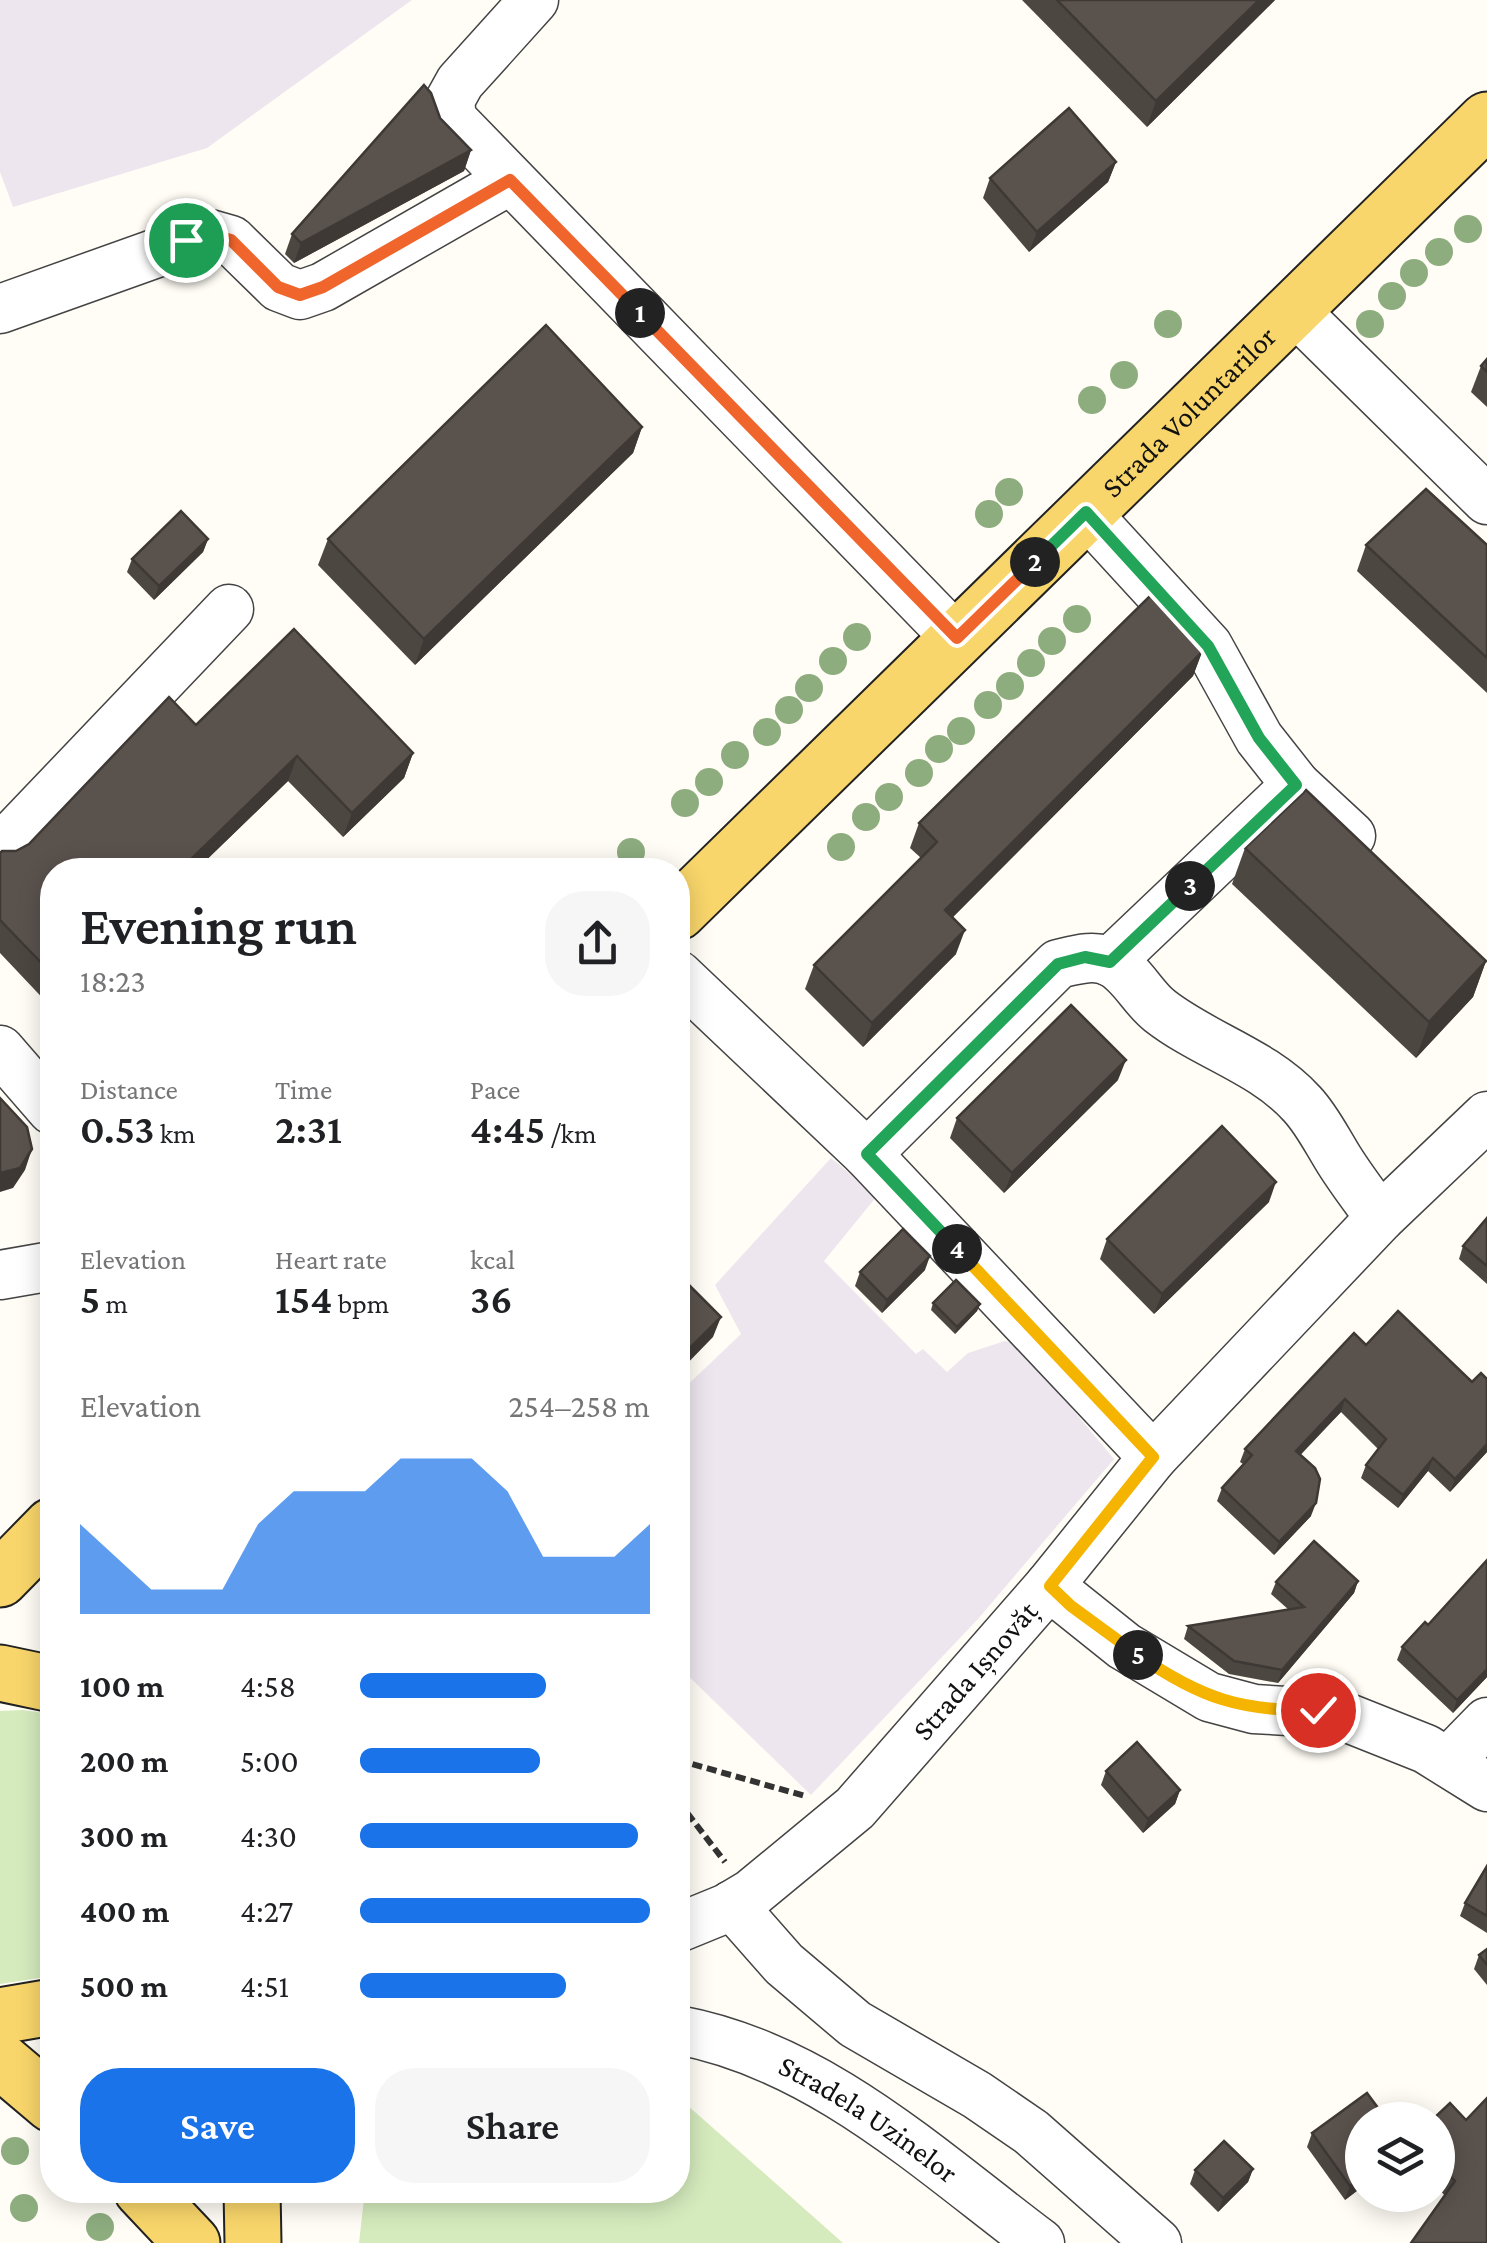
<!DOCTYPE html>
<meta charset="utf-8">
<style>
:root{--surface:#fff;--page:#f6f6f6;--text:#202124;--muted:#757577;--accent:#1a73e8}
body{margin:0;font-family:"Crimson Pro",serif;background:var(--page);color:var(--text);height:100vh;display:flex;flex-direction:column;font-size:38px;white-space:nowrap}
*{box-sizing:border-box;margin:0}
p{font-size:32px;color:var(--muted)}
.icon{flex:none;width:55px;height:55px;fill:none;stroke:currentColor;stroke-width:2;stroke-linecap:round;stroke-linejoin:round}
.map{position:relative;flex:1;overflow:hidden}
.drawer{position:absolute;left:40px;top:858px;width:650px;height:1345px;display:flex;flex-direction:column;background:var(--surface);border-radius:40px;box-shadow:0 5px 25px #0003}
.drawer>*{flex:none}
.controls{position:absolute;left:1345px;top:2102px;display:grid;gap:20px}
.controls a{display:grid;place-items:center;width:110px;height:110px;border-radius:50%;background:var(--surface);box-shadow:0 5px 25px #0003;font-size:50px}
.pin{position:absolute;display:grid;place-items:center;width:85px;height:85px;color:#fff;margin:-42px;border:5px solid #fff;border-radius:50%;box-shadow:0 2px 10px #0007}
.km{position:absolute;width:50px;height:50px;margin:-25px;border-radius:50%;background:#222;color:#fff;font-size:28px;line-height:50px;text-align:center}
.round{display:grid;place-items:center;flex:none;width:105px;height:105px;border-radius:40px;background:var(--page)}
.head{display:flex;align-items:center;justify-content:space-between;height:170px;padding:0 40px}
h1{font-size:55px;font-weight:600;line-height:75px}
.figures{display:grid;grid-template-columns:repeat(3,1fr);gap:15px;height:170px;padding:10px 40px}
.figures div{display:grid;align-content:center}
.figures b{font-size:42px;font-weight:600}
.figures small{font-size:28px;font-weight:400}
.figures p{font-size:28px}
.chart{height:280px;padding:20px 40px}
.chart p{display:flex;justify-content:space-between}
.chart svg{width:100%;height:180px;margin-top:10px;fill:var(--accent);opacity:.7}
.cta{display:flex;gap:20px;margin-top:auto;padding:20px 40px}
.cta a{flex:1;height:115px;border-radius:40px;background:var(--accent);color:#fff;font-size:40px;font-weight:600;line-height:115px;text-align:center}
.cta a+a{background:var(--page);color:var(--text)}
ul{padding:0 40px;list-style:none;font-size:32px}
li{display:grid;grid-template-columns:160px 120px 1fr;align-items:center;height:75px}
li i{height:25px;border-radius:12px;background:var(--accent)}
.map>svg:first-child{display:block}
.industrial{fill:#eee6ef}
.green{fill:#d5ebbd}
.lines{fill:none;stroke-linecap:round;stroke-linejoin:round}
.minor-casing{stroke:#444;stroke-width:51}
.major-casing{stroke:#222;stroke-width:59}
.path{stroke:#333;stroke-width:6;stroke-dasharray:10 5;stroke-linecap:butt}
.minor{stroke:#fff;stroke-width:48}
.major{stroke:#f9d66b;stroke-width:55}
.tree{fill:#8dad7f}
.wall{fill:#4d4742}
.shaded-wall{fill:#3f3936}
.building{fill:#5a524d;stroke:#3f3936;stroke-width:2.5}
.split-1-casing{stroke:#fff;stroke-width:20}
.split-2-casing{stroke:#fff;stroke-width:20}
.split-3-casing{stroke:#fff;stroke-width:20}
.split-4-casing{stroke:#fff;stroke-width:20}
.split-5-casing{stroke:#fff;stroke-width:20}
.split-6-casing{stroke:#fff;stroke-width:20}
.split-1{stroke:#f0652b;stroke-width:12}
.split-2{stroke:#f0652b;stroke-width:12}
.split-3{stroke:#22a559;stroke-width:12}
.split-4{stroke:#22a559;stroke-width:12}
.split-5{stroke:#f5b400;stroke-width:12}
.split-6{stroke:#f5b400;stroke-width:12}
.labels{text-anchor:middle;stroke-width:10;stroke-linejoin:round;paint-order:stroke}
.street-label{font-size:30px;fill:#111;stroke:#fff}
</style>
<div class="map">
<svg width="1487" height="2243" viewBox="0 0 1487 2243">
<rect width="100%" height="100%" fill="#fffdf5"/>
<g class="industrial">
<path d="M0,0H412L207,148L13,207L0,172Z"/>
<path d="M831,1158L877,1196L824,1261L916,1354L923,1349L947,1372L968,1353L1005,1341L1018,1344L1114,1459L978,1619L811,1795L678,1666V1394L741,1334L715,1285Z"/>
</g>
<g class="green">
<path d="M22,1710L52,1714V1976L0,1984V1711Z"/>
<path d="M678,2097L843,2243H359L365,2190H678Z"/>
</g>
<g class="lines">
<defs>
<g id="minor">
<path d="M534,0L460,82L450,100L452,119L957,639"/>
<path d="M0,309L210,234L231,240L279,287L300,295L323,287L510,180"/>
<path d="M1293,309L1487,500"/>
<path d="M1086,513L1208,646L1259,738L1296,785L1351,836"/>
<path d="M0,849L229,609"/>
<path d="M1110,962L1296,785"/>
<path d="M678,975L867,1154L1153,1457"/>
<path d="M0,1050L52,1110"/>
<path d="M867,1154L1058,964C1075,960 1094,954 1111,962C1132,973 1142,997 1160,1011C1205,1046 1263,1061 1302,1104C1316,1119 1325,1137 1336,1155C1349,1177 1365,1197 1380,1218"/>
<path d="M0,1275L52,1266"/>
<path d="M1049,1586L1124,1646L1209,1697L1254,1709L1338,1714L1426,1749L1487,1787"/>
<path d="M1449,1761L1487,1722"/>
<path d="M732,1905L784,1964L855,2024L977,2095L1031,2132L1157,2243"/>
<path id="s1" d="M678,1928L727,1908L752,1893L855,1808L1049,1586L1153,1457L1380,1218L1487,1116"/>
<path id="s2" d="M678,2030C819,2056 928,2159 1040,2243"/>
</g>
<g id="major">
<path id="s3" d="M678,912L1487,120"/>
<path d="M0,1579L52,1526"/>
<path d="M0,1673L52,1684"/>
<path d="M0,2016L52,2007"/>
<path d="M0,2060L52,2104"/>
<path d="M142,2190L192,2243"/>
<path d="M252,2190L253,2243"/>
</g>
</defs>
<use href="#minor" class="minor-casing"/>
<use href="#major" class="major-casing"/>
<g class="path">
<path d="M678,1760L805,1796"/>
<path d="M678,1801L725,1862"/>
</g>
<use href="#minor" class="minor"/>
<use href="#major" class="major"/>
</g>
<g class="tree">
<circle cx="1468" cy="229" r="14"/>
<circle cx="1439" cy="252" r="14"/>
<circle cx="1414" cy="273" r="14"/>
<circle cx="1392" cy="296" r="14"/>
<circle cx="1168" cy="324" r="14"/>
<circle cx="1370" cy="324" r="14"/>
<circle cx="1124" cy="375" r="14"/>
<circle cx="1092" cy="400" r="14"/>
<circle cx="1009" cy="492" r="14"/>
<circle cx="989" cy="514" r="14"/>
<circle cx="1077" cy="619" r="14"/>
<circle cx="857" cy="637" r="14"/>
<circle cx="1052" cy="641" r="14"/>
<circle cx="833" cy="661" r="14"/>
<circle cx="1031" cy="663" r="14"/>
<circle cx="1010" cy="686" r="14"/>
<circle cx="809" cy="688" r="14"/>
<circle cx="988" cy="705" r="14"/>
<circle cx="789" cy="710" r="14"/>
<circle cx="961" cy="731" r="14"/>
<circle cx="767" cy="732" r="14"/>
<circle cx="939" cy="749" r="14"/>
<circle cx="735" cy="755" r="14"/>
<circle cx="919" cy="773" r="14"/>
<circle cx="709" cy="782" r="14"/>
<circle cx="889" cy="797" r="14"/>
<circle cx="685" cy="803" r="14"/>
<circle cx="866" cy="817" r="14"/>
<circle cx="841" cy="847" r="14"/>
<circle cx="631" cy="852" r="14"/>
<circle cx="15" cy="2151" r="14"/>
<circle cx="24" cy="2208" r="14"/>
<circle cx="100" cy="2227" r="14"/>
</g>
<g class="wall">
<path d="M1022,0H1275L1147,127Z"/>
<path d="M440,118L471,150L464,171L294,263L285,254L292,234Z"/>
<path d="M1116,162L1108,182L1029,252L983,198L990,178Z"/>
<path d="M1487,359V407L1471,392L1481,366Z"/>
<path d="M642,427L633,453L415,665L318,565L328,539Z"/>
<path d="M208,539L203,552L154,600L127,572L132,559Z"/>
<path d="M1366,545H1487V693L1357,571Z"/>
<path d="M1202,652L1193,676L952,918L956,954L863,1047L805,989L814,965L921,858L910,848L919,823Z"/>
<path d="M196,725L413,753L404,778L343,837L288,781L196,870H52V1008L0,953V853L16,851L29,844Z"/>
<path d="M1245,848L1486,961L1473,997L1416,1058L1232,884Z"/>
<path d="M1118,1080L1004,1193L950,1138L957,1118Z"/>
<path d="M1269,1202L1154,1314L1100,1259L1107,1239Z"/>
<path d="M1487,1218V1284L1459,1259L1463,1246Z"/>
<path d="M925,1270L882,1313L855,1286L860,1272Z"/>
<path d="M933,1303L980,1304L977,1311L955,1334L931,1310Z"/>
<path d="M1366,1345L1472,1382L1487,1379V1452L1450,1492L1428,1471L1398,1508L1361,1478L1366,1465L1378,1449L1341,1412L1300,1454L1311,1516L1274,1555L1217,1501L1222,1488L1243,1464L1240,1462L1245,1449Z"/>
<path d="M1358,1581L1354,1593L1278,1683L1229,1674L1184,1639L1188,1626L1289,1610L1271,1594L1276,1582Z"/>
<path d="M1428,1625L1487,1677L1453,1713L1397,1660L1402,1647Z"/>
<path d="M1106,1771L1180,1790L1175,1804L1143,1833L1101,1785Z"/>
<path d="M1487,1866V1933L1460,1916L1465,1903Z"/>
<path d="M1487,1949V1985L1474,1969L1479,1955Z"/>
<path d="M1438,2120L1487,2243L1438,2188Z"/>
<path d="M1312,2133L1362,2187L1345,2200L1307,2147Z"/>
<path d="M1253,2169L1248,2182L1218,2212L1190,2184L1195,2170Z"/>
</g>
<g class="shaded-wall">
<path d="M1259,0H1275L1147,127L1156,101Z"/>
<path d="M471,150L464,171L294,263L301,243Z"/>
<path d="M1116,162L1108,182L1029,252L1037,232Z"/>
<path d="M642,427L633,453L415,665L424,639Z"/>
<path d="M208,539L203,552L154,600L159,586Z"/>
<path d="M1202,652L1193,676L936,934L945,910Z"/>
<path d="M413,753L404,778L343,837L352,813Z"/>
<path d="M297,756L288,781L196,870H180Z"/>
<path d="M965,930L956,954L863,1047L872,1023Z"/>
<path d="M1486,961L1473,997L1416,1058L1429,1022Z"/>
<path d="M1126,1060L1118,1080L1004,1193L1012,1173Z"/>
<path d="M32,1149L25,1170L13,1188L0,1192V1173Z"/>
<path d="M1276,1182L1269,1202L1154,1314L1162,1294Z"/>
<path d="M930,1256L925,1270L882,1313L887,1300Z"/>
<path d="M980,1304L977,1311L955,1334L957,1327Z"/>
<path d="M721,1317L713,1337L678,1373V1360Z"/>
<path d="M1345,1399L1341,1412L1292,1464L1296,1451Z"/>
<path d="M1487,1444V1452L1450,1492L1455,1479Z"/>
<path d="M1433,1458L1428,1471L1398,1508L1403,1495Z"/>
<path d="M1316,1503L1311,1516L1274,1555L1279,1542Z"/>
<path d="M1358,1581L1354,1593L1278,1683L1282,1670Z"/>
<path d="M1487,1669V1677L1453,1713L1457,1700Z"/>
<path d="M1180,1790L1175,1804L1143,1833L1148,1819Z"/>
<path d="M1253,2169L1248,2182L1218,2212L1223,2198Z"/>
<path d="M1362,2177V2187L1345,2200L1350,2186Z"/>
</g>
<g class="building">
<path d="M1057,0H1259L1156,101Z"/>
<path d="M424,85L431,93L440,118L471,150L301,243L292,234Z"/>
<path d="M1069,108L1116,162L1037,232L990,178Z"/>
<path d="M546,325L642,427L424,639L328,539Z"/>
<path d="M1487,359V372L1481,366Z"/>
<path d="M1426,489L1487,545V658L1366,545Z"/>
<path d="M181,511L208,539L159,586L132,559Z"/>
<path d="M1153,593L1194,638L1202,652L945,910L965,930L872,1023L814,965L937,842L919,823Z"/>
<path d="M294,629L413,753L352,813L297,756L180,870H52V974L0,920V853L2,851H16L29,844L169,697L196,725Z"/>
<path d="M1306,790L1486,961L1429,1022L1245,848Z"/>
<path d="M1071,1005L1126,1060L1012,1173L957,1118Z"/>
<path d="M0,1098L27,1127L32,1149L20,1168L0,1173Z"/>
<path d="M1222,1126L1276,1182L1162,1294L1107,1239Z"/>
<path d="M1487,1218V1266L1463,1246Z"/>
<path d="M903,1229L930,1256L887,1300L860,1272Z"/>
<path d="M678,1274L721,1317L678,1360Z"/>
<path d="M956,1280L980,1304L957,1327L933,1303Z"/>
<path d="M1398,1311L1472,1382L1481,1373L1487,1379V1444L1455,1479L1433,1458L1403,1495L1366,1465L1386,1439L1345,1399L1296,1451L1315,1468L1320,1479L1316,1503L1279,1542L1222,1488L1252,1455L1245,1449L1354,1333L1366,1345Z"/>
<path d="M1314,1541L1358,1581L1282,1670L1234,1661L1188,1626L1304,1607L1276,1582Z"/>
<path d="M1487,1560V1669L1457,1700L1402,1647L1425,1622L1428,1625Z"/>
<path d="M1137,1742L1180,1790L1148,1819L1106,1771Z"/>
<path d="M1487,1866V1916L1465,1903Z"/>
<path d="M1487,1949V1965L1479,1955Z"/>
<path d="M1367,2093L1387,2120H1362V2177L1350,2186L1312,2133Z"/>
<path d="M1487,2098V2243H1411L1455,2181L1438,2164V2120H1432L1450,2103L1466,2120Z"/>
<path d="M1224,2141L1253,2169L1223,2198L1195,2170Z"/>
</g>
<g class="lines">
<defs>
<path id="split-1" d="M186,240L210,234L231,240L278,287L300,295L323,287L510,180L640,313"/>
<path id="split-2" d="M640,313L957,638L1035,562"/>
<path id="split-3" d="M1035,562L1086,512L1208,646L1259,738L1296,785L1190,886"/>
<path id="split-4" d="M957,1249L867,1154L1058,964L1085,957L1110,962L1190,886"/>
<path id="split-5" d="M957,1249L1153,1457L1050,1586L1071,1606L1138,1655"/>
<path id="split-6" d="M1138,1655C1200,1698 1242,1712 1318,1710"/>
</defs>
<use href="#split-1" class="split-1-casing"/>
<use href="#split-2" class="split-2-casing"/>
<use href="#split-3" class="split-3-casing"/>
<use href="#split-4" class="split-4-casing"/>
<use href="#split-5" class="split-5-casing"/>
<use href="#split-6" class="split-6-casing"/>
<use href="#split-1" class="split-1"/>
<use href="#split-2" class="split-2"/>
<use href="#split-3" class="split-3"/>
<use href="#split-4" class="split-4"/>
<use href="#split-5" class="split-5"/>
<use href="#split-6" class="split-6"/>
</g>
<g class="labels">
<g class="street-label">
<text dy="10" stroke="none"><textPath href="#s3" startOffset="715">Strada Voluntarilor</textPath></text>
<text dy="10" stroke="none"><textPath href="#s1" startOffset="398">Strada Ișnovăț</textPath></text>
<text dy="10" stroke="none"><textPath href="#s2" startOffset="212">Stradela Uzinelor</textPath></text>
</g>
</g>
</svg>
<div class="controls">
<a><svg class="icon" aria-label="layers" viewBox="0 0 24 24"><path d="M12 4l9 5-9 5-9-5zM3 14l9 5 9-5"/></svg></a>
</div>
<div class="pin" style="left:186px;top:240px;background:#1e9e55"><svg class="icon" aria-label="arrive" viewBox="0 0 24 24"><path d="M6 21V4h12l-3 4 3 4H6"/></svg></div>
<div class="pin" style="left:1318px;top:1710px;background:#d93025"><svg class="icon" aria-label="check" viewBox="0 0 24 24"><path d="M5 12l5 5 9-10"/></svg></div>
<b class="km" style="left:640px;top:313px">1</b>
<b class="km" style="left:1035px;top:562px">2</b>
<b class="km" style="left:1190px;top:886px">3</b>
<b class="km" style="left:957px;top:1249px">4</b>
<b class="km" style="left:1138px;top:1655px">5</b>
<section class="drawer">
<div class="head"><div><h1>Evening run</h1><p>18:23</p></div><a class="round"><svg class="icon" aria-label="share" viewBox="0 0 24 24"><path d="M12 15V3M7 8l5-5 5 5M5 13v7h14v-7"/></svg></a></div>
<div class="figures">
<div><p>Distance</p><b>0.53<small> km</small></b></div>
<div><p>Time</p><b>2:31</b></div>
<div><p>Pace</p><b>4:45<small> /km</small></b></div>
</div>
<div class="figures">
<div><p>Elevation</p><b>5<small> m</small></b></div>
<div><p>Heart rate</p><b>154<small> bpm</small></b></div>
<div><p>kcal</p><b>36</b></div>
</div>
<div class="chart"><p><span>Elevation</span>254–258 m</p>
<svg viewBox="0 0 160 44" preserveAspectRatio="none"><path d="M0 44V22L10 30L20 38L30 38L40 38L50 22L60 14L70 14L80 14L90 6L100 6L110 6L120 14L130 30L140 30L150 30L160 22V44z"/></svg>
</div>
<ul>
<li><b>100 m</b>4:58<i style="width:64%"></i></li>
<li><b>200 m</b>5:00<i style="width:62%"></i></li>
<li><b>300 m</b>4:30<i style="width:96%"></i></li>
<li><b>400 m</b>4:27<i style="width:100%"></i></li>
<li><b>500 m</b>4:51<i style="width:71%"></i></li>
</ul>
<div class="cta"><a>Save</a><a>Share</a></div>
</section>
</div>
